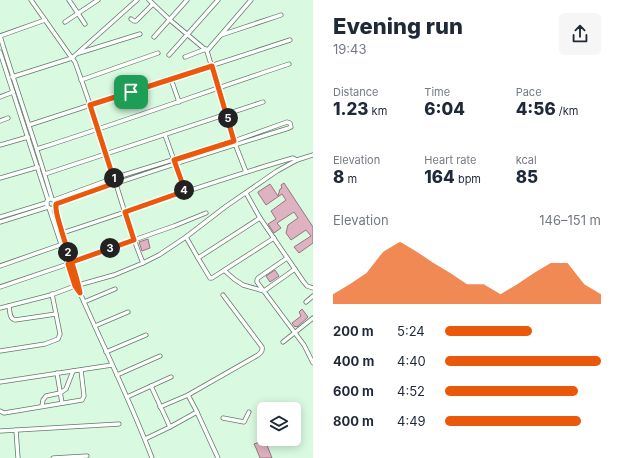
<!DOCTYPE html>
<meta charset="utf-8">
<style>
:root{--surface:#fff;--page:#f6f6f7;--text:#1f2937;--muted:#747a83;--accent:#ea580c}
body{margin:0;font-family:Inter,sans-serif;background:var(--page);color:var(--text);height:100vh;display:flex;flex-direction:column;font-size:15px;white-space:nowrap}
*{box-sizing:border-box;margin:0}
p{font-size:13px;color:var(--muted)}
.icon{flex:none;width:22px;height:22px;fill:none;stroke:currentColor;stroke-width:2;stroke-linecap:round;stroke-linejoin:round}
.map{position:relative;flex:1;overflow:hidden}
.side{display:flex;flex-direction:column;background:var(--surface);width:308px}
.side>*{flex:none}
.tools{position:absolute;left:257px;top:402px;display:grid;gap:8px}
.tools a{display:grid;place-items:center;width:44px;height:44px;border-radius:6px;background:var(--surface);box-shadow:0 2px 10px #0003;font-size:20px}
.pin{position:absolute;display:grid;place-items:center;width:34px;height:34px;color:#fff;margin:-17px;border-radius:8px;box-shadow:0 2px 6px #0006}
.km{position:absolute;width:20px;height:20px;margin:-10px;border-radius:50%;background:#222;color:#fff;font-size:11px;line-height:20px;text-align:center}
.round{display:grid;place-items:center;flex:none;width:42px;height:42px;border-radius:6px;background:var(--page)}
.head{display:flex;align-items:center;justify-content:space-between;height:68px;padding:0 20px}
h1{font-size:22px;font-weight:800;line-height:30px}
.metrics{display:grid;grid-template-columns:repeat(3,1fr);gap:6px;height:68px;padding:4px 20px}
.metrics div{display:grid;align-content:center}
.metrics b{font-size:17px;font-weight:800}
.metrics small{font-size:11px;font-weight:400}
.metrics p{font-size:11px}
.chart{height:112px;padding:8px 20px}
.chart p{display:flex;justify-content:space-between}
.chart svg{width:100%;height:72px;margin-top:4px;fill:var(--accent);opacity:.7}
ul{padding:0 20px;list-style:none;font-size:13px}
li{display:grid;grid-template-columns:64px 48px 1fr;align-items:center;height:30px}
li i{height:10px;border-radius:5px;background:var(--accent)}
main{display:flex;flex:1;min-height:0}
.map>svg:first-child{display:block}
.building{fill:#deb2c0;stroke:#967580}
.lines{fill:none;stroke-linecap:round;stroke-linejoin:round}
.minor-casing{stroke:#607c68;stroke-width:5}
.minor{stroke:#fff;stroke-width:3.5}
.route-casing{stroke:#fff;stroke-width:8}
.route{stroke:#ea580c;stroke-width:5}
</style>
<main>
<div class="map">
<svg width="313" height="458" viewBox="0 0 313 458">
<rect width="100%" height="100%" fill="#d9f9e1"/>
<g class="building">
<path d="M284,183L313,227V243L299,253L294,247L311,236L306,230L291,240L286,233L288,225L298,218L294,212L277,223L281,228L274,233L268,224L276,219L271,211L286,200L282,194L266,205L258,193V192L270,184L278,196L280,189L282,188L281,185Z"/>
<path d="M148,239L150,248L142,251L139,242Z"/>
<path d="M275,270L279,276L270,282L266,276Z"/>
<path d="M302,309L308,317L297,327L296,326L295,327L292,323L301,316L299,312Z"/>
<path d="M265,440L272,458H260L256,448L254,444Z"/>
</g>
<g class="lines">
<defs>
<g id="minor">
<path d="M31,0L69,54L75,62C86,92 96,122 106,152C118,189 128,227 143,263"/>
<path d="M69,0L85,24"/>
<path d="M149,0L170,20L207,51"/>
<path d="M131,19L134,21H136L153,4"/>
<path d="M65,22L98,0"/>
<path d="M221,35L281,15"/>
<path d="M0,36C17,91 36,144 52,199L56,202L55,207C52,209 49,209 47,206V201L49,199H52"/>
<path d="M0,36L45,20"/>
<path d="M154,37L187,0"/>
<path d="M0,52L48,200"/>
<path d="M79,53L140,34"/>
<path d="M169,55L218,0"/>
<path d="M185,57L206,49"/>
<path d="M12,77L72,58L137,0"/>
<path d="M171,79L179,102"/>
<path d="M81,80L158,53"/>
<path d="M0,97L13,92"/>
<path d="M0,121L8,118"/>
<path d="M29,125L290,40"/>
<path d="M165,135L185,191"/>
<path d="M0,145L28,137"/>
<path d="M37,149C122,122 205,92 289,64"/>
<path d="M246,172L234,141L207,51L251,0"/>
<path d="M45,174L263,102"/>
<path d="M0,178L38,167"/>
<path d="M246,193L260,218L303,281L307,286L313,288"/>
<path d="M54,200L114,178L234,141L287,122L290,123L291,127L289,128C211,152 133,177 56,204"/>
<path d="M55,206L57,216L79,286"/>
<path d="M49,208L75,286L80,293C104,348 131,402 152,458"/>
<path d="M0,217L46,203"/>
<path d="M0,222L48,207"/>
<path d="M62,233C139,208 216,180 293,158L297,160"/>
<path d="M186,237L198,258L210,278H212L274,238"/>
<path d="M198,258L260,218"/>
<path d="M287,258L258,278L257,280V282L304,345L313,363"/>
<path d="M0,266L63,244"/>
<path d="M225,271L234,279L243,285L264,291L295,269"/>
<path d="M0,287L68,264L134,240L174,226L206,213"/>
<path d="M84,302L115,289"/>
<path d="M306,302L313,296"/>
<path d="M9,306C10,311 9,318 15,320L56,314"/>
<path d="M0,308L51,295L75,286L114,275L143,263L159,255L186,237L225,207L277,171L297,160L313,155"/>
<path d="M95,326L128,312"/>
<path d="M283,342L313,318"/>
<path d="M0,351L45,344L58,339L60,334L52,294"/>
<path d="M106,352L146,335"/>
<path d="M57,373L62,403"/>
<path d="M117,375L160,356"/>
<path d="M0,382L112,365"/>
<path d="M151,386L170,427"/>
<path d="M127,397L171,377"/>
<path d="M42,406L43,400L46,396L60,393L66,389L73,371"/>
<path d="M160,407L188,395"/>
<path d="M0,411L4,413L82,400L84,396L81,370"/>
<path d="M223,418L244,422L249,412"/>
<path d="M16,430L18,458"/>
<path d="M0,431L119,424"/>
<path d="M145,439L170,427L197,412"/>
<path d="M53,458L87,456"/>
<path d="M218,458L196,410L188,395L258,355C261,353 263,351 262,347L223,295"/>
</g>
</defs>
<use href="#minor" class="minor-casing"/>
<use href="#minor" class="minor"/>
</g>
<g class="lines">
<defs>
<path id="route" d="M131,92L90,105L115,183L56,204C55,212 59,221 61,229C67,250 76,271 80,293L75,286L68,264L72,262L134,240L125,212L185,191L174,160L234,141L212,66L131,92"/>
</defs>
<use href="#route" class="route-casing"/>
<use href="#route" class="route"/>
</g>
</svg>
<div class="tools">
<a><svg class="icon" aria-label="layers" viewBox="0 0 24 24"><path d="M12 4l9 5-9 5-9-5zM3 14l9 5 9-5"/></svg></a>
</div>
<div class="pin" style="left:131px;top:92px;background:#1e9e55"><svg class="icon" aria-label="arrive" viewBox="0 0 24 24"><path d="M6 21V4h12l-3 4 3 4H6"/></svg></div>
<b class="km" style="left:114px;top:178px">1</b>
<b class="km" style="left:68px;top:252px">2</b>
<b class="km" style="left:110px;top:248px">3</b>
<b class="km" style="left:184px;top:190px">4</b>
<b class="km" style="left:228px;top:118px">5</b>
</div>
<section class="side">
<div class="head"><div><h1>Evening run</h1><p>19:43</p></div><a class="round"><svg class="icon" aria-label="share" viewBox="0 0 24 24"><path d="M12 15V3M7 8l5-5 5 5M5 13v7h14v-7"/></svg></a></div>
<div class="metrics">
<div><p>Distance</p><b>1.23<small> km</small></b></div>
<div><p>Time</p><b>6:04</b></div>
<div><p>Pace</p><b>4:56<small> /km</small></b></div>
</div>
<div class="metrics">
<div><p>Elevation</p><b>8<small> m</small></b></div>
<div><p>Heart rate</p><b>164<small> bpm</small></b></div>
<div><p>kcal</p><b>85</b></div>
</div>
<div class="chart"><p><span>Elevation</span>146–151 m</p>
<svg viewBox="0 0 160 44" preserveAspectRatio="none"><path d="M0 44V38L10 32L20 25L30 12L40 6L50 12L60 19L70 25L80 32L90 32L100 38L110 32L120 25L130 19L140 19L150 32L160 38V44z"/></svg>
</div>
<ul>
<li><b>200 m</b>5:24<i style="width:56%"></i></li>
<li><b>400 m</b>4:40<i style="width:100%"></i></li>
<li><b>600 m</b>4:52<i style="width:85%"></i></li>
<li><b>800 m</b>4:49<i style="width:87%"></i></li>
</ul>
</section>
</main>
